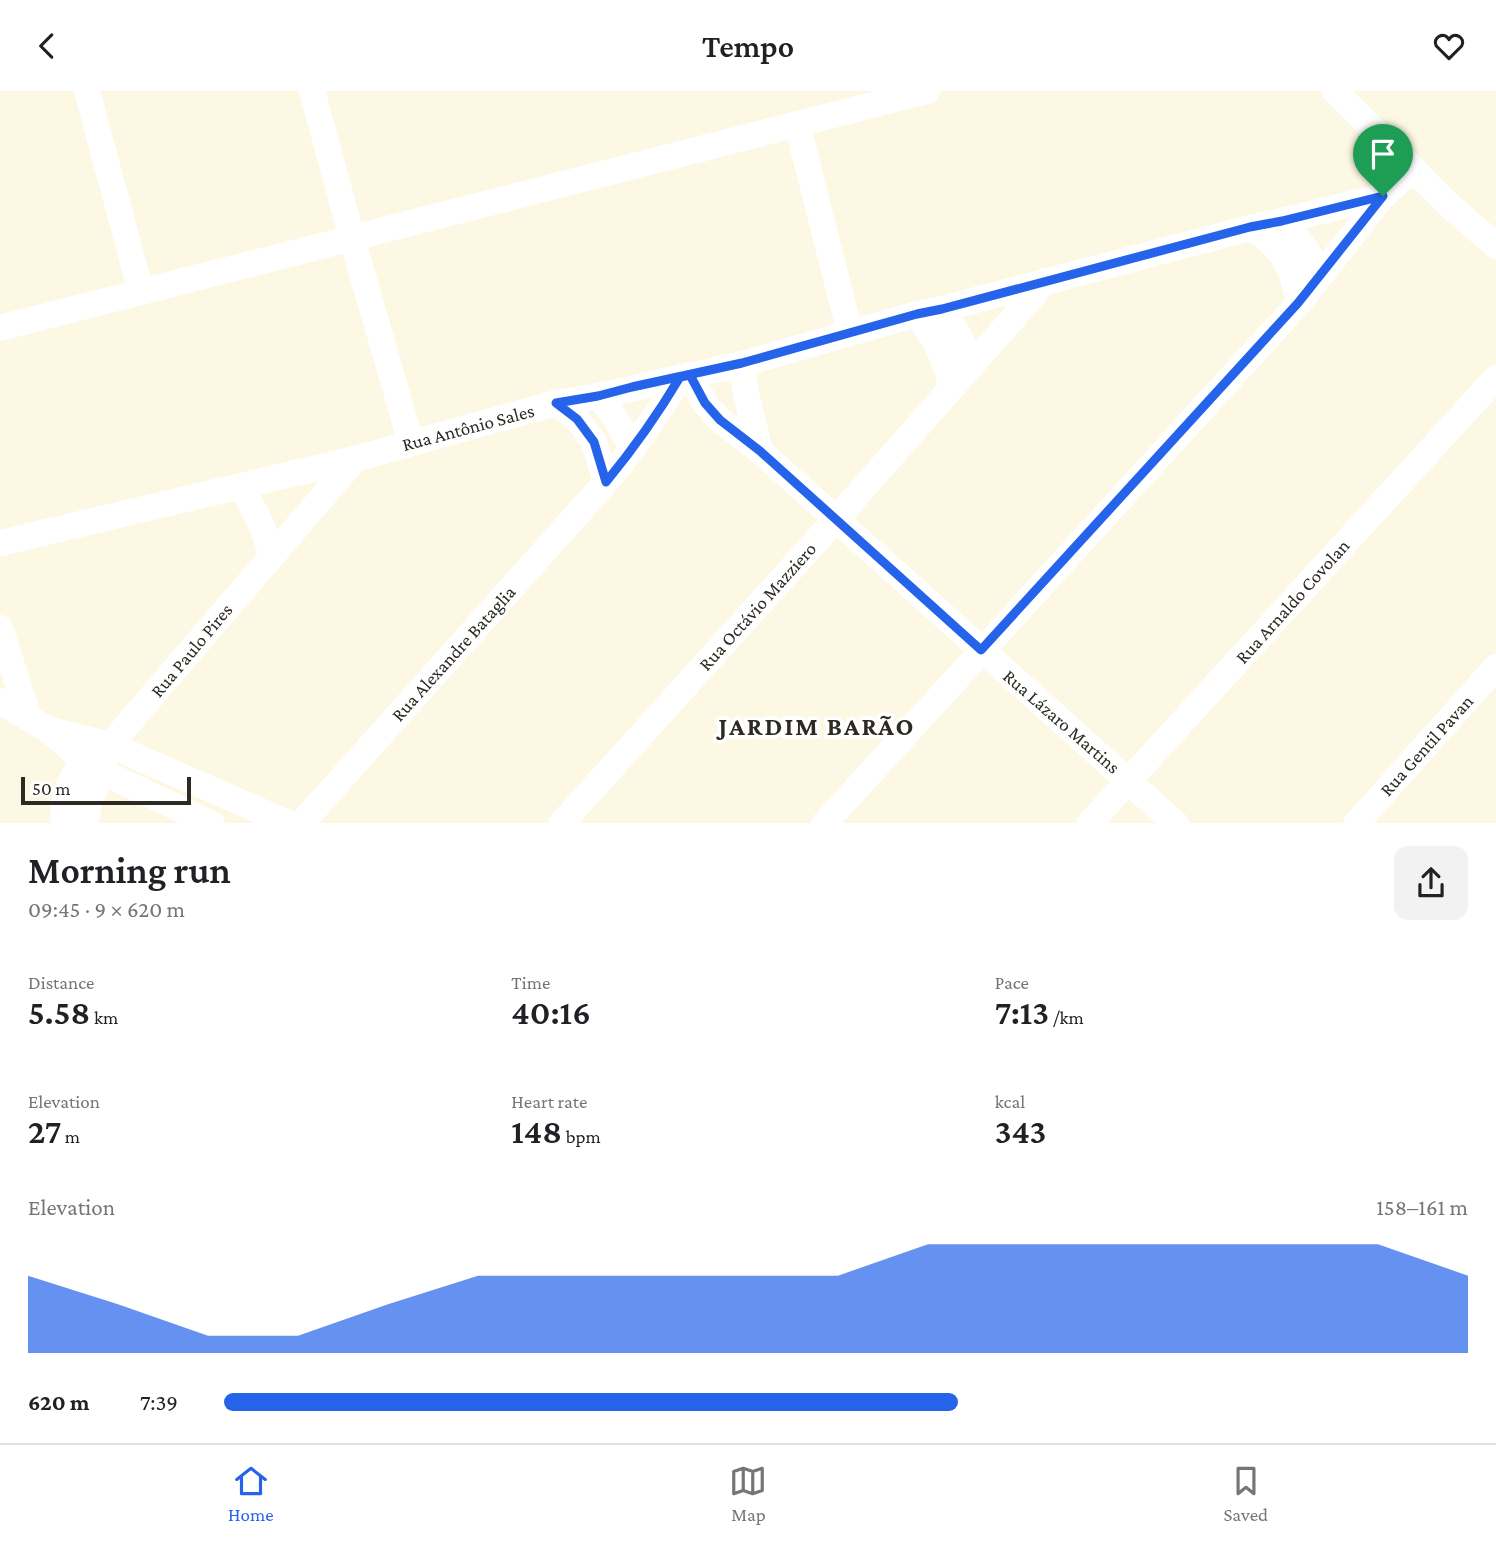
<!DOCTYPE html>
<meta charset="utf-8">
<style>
:root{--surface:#fff;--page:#f2f2f2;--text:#202124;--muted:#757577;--line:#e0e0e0;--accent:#2563eb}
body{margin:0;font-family:"Crimson Pro",serif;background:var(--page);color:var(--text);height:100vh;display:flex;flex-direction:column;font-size:26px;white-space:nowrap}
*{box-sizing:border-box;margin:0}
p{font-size:23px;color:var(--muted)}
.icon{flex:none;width:38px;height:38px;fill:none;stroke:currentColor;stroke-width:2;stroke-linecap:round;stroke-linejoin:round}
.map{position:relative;height:732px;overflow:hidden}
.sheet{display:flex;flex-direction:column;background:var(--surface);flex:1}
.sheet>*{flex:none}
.scale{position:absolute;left:21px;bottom:18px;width:170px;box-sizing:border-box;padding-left:7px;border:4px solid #2c2a23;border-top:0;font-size:19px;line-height:24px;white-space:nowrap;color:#2c2a23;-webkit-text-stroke:5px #fff;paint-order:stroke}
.pin{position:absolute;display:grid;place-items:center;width:60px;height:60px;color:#fff;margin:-72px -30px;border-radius:50% 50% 50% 0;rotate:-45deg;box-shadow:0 0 7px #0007}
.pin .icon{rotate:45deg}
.round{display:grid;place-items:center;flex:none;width:74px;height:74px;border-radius:14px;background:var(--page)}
.head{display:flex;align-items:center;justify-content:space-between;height:119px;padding:0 28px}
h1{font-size:38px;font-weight:600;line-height:52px}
.stats{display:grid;grid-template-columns:repeat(3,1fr);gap:10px;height:119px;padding:7px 28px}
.stats div{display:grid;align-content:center}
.stats b{font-size:35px;font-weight:600}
.stats small{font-size:19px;font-weight:400}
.stats p{font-size:19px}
.chart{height:196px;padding:14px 28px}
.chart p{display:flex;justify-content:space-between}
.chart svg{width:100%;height:126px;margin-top:7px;fill:var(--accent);opacity:.7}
ul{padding:0 28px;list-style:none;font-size:23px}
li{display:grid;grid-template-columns:112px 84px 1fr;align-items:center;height:52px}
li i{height:18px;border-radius:9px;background:var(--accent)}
header{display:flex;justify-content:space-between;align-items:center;height:91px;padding:0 28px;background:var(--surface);font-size:32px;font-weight:600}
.tab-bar{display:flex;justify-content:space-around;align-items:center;height:98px;border-top:2px solid var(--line);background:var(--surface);font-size:19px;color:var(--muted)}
.tab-bar a{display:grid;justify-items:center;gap:4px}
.tab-bar .selected{color:var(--accent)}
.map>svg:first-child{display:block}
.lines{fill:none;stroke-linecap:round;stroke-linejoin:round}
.minor{stroke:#fff;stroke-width:26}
.route-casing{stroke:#fff;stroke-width:14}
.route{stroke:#2563eb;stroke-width:9}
.labels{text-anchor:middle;stroke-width:7;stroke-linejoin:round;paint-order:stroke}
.street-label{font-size:19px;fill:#2c2a23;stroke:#fff}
.district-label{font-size:26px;font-weight:bold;letter-spacing:2px;fill:#2c2a23;stroke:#fff}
</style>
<header><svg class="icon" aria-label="back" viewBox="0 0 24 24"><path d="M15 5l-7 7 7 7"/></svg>Tempo<svg class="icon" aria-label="heart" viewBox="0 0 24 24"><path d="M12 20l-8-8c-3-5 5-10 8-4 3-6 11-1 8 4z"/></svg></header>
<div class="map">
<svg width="1496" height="733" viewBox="0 0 1496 733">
<rect width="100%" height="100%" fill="#fdf8e4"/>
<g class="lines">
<g class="minor">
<path d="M87,0L141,201"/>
<path d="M312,0L352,147L411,352"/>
<path d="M1335,0L1448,113L1496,155"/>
<path d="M797,33L850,242"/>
<path d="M1282,130C1300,148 1309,162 1320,184"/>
<path d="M1250,137C1283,156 1292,175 1299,212"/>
<path d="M942,218L957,241L972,272"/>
<path d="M917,223C935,249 945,265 951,296"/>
<path d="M0,237L927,0"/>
<path d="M742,273L746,302L760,360"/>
<path d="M690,284L705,312L720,329L760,360L1176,733"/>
<path d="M599,305L614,325L633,358"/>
<path d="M556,312L577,328L594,351L606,391"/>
<path d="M242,395L261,433L272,464"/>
<path d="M0,452L355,368L556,312L599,305L742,273L917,223L942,218L1250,137L1282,130L1383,105L1414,78"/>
<path d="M0,537L29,627"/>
<path d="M0,610L47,638L85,670L102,681L212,733"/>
<path d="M47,638L110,654L290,733"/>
<path d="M64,733C61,711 69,684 86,670C93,664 102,659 110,654L355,368"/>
<path d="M85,733L89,714L107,664"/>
<path d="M301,733L606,391C634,357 658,323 680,286"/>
<path d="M561,733L836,428L1046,190"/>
<path d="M824,733L1299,212L1383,105"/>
<path d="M1089,733L1496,287"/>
<path d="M1356,733L1496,576"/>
</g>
</g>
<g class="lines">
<defs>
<path id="route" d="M1383,105L1282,130L1250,136L942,218L917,223L742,272L632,296L598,305L556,312L577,328L594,351L606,391C634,357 658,323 680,286L690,284L705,312L720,329L760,360L981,559L1298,212L1383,105"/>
</defs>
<use href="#route" class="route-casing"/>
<use href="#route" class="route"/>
</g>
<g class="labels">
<g class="street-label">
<text transform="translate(468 336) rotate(-15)" y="7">Rua Antônio Sales</text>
<text transform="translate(1292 510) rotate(-48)" y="7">Rua Arnaldo Covolan</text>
<text transform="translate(757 515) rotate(-48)" y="7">Rua Octávio Mazziero</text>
<text transform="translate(191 559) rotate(-50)" y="7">Rua Paulo Pires</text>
<text transform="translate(453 562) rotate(-48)" y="7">Rua Alexandre Bataglia</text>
<text transform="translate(1062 630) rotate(41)" y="7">Rua Lázaro Martins</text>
<text transform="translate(1426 654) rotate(-48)" y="7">Rua Gentil Pavan</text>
</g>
<g class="district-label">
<text x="817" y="644">JARDIM BARÃO</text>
</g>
</g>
</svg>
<div class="scale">50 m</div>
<div class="pin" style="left:1383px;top:105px;background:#1e9e55"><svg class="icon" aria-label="arrive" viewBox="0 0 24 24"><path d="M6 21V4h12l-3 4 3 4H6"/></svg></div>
</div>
<section class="sheet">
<div class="head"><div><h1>Morning run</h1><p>09:45 · 9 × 620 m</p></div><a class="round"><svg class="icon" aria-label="share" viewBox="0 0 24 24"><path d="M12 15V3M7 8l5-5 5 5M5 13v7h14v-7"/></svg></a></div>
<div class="stats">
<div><p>Distance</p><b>5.58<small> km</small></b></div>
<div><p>Time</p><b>40:16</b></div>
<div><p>Pace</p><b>7:13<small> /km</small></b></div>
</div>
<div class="stats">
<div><p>Elevation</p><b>27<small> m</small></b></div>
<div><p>Heart rate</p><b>148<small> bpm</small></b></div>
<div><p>kcal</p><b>343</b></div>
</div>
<div class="chart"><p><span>Elevation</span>158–161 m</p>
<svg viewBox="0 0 160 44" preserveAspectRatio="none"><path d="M0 44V17L10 27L20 38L30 38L40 27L50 17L60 17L70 17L80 17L90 17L100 6L110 6L120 6L130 6L140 6L150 6L160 17V44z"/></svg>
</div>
<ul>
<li><b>620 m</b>7:39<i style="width:59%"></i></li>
</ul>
</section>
<nav class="tab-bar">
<a class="selected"><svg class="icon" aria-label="home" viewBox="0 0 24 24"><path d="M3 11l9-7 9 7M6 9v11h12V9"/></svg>Home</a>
<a><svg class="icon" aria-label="map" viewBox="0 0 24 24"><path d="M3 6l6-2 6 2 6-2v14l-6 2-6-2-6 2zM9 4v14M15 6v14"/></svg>Map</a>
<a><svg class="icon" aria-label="saved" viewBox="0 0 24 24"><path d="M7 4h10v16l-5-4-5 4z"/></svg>Saved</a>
</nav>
